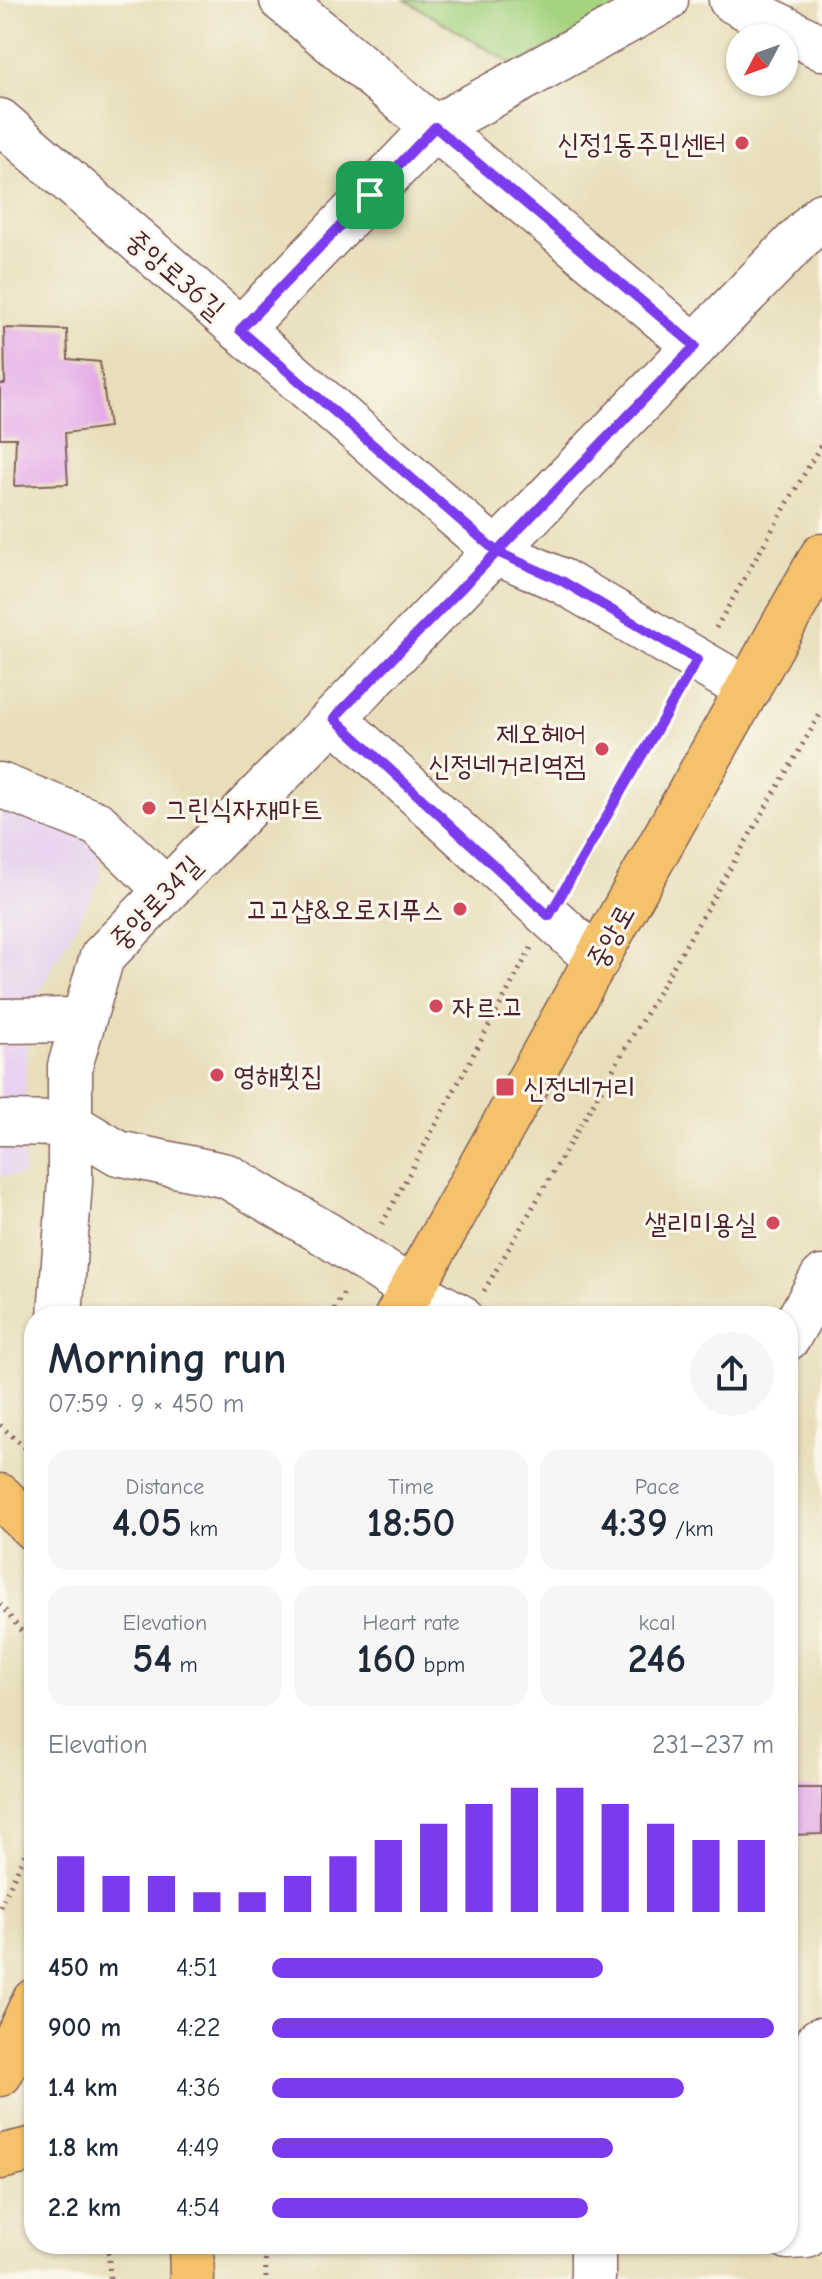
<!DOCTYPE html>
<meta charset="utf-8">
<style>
:root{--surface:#fff;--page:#f6f6f7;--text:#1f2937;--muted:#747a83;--accent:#7c3aed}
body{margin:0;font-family:"Comic Neue","Poor Story",sans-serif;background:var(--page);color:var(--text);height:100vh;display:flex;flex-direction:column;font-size:30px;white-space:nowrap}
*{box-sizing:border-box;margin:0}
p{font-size:26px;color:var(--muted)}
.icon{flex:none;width:44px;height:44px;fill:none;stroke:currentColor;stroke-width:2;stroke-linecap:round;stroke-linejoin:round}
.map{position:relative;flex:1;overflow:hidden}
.details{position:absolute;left:24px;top:1306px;width:774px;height:948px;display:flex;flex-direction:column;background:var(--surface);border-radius:32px;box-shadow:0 2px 6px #0004}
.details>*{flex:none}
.needle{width:52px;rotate:229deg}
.tools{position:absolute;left:726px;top:24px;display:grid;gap:16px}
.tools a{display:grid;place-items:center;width:72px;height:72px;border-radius:50%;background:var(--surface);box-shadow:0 2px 6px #0004;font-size:40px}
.pin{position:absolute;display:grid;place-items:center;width:68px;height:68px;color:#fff;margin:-34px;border-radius:16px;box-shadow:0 4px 12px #0006}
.round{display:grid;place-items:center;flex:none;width:84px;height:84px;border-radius:42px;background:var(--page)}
.head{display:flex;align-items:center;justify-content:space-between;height:136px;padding:0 24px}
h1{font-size:44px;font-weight:700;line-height:60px}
.stats{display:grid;grid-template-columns:repeat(3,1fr);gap:12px;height:136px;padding:8px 24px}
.stats div{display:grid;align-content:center;border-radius:20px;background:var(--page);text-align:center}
.stats b{font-size:40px;font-weight:700}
.stats small{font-size:22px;font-weight:400}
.stats p{font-size:22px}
.chart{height:224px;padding:16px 24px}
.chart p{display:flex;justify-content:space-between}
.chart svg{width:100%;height:144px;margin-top:8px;stroke:var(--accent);stroke-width:6}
ul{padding:0 24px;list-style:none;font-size:26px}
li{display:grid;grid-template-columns:128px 96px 1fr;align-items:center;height:60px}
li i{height:20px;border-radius:10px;background:var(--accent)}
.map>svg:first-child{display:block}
.built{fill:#e7d2ef}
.green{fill:#a5d380;stroke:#787956;stroke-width:2}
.building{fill:#e4ace8}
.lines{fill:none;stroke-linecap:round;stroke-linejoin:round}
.minor-casing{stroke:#81625d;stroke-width:47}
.major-casing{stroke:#81625d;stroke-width:47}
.path{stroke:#81625d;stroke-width:5;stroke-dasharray:2 6;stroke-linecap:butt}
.minor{stroke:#fff;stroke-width:44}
.major{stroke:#f5c16b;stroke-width:44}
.route-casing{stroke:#fff;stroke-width:16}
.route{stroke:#7c3aed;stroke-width:10}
.poi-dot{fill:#d1495b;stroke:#fbf7ec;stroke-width:3}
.labels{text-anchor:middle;stroke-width:6;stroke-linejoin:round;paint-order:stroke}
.poi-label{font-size:28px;fill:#4a1f2b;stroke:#fbf7ec;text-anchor:end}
.street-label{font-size:28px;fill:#4a1f2b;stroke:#fbf7ec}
</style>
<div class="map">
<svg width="822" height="2279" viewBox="0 0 822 2279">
<rect width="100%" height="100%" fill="#fbf7ec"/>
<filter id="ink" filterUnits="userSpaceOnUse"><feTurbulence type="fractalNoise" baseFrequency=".0125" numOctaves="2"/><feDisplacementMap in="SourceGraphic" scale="16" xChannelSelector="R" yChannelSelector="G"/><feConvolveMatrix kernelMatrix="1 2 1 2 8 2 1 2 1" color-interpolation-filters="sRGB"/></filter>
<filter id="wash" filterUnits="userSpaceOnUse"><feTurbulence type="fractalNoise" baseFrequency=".006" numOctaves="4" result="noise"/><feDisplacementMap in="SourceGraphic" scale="32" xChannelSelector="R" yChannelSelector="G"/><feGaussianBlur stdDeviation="1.8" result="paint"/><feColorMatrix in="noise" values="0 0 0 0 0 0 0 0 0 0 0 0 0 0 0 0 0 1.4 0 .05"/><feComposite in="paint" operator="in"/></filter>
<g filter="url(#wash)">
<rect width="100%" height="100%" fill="#e8deba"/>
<path class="built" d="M0,811L80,834L99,851L101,879L41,988L27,1037L23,1175L0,1176Z"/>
<path class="green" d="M405,0H646L514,65Z"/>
<g id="blocks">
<g class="building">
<path d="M4,328L67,330L68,359L100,362L109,427L65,433L68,484L14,486L16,438H0V384H5Z"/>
<path d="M788,1788H822V1834L788,1835Z"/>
</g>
</g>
</g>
<g filter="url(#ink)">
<use href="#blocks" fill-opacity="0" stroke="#81625d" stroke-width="2"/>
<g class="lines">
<defs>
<g id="minor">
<path d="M282,0L695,346"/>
<path d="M731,0L822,48"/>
<path d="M0,121L497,552L562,581L748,690"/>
<path d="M240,330L435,127L666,0"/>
<path d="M334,718L597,960"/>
<path d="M0,785L98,824L166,890"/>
<path d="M0,1021L83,1020"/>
<path d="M0,1123L70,1124L118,1153L227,1176L326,1234L412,1290L459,1316"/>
<path d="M60,1316L70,1182V1066L102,957L822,215"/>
<path d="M788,1338L822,1278"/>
<path d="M788,2237L806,2236L819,2040"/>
<path d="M593,2244V2279"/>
</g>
<g id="major">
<path d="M397,1316L822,556"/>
<path d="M0,1496L34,1529"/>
<path d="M0,2074L34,2001"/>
<path d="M0,2157L34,2149"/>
<path d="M191,2244L192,2279"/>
</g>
</defs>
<use href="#minor" class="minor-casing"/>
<use href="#major" class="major-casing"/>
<g class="path">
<path d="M716,628L822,443"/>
<path d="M568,884L679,692"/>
<path d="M382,1224L531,948"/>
<path d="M484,1291L822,711"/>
<path d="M330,1316L346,1289"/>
<path d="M0,1425L34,1456"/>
<path d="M0,1604L34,1647"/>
<path d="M0,1907L34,1835"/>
<path d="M108,2244L110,2279"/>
<path d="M265,2244L266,2279"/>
</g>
<use href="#minor" class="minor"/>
<use href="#major" class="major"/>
</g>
</g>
<g class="lines" filter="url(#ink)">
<defs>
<path id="route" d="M370,195L240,330L497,552L334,718L549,916L697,660L562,581L497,552L695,346L435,127L370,195"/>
</defs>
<use href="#route" class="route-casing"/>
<use href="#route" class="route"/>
</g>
<g class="poi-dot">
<circle cx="742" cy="143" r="8"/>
<circle cx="602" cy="749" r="8"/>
<circle cx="149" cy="808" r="8"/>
<circle cx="460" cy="909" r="8"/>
<circle cx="436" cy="1006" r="8"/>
<circle cx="217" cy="1075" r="8"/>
<rect x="495" y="1077" width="20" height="20" rx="4"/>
<circle cx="773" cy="1223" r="8"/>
</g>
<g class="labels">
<g class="poi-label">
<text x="726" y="153">신정1동주민센터</text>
<text x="586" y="743">제오헤어<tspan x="586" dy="32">신정네거리역점</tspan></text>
<text x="165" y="818" text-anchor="start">그린식자재마트</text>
<text x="444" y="919">고고샵&amp;오로지푸스</text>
<text x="452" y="1016" text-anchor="start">자르.고</text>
<text x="233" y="1085" text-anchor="start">영해횟집</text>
<text x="523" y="1097" text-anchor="start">신정네거리</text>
<text x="757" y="1233">샐리미용실</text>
</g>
<g class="street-label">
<text transform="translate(176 274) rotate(41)" y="10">중앙로36길</text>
<text transform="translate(155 902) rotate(-46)" y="10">중앙로34길</text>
<text transform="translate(610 936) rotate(-61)" y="10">중앙로</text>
</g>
</g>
</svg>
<div class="tools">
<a><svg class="needle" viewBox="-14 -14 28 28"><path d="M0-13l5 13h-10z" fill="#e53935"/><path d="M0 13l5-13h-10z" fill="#747a83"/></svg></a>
</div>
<div class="pin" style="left:370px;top:195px;background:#1e9e55"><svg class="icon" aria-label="arrive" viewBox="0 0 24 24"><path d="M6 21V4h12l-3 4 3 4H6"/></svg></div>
<section class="details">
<div class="head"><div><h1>Morning run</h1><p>07:59 · 9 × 450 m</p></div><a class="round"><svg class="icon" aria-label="share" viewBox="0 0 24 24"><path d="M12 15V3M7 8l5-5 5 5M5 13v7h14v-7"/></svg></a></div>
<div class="stats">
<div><p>Distance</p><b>4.05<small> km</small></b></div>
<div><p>Time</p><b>18:50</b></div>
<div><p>Pace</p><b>4:39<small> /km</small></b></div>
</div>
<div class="stats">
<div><p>Elevation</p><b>54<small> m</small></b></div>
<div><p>Heart rate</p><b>160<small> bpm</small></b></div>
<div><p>kcal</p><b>246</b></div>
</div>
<div class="chart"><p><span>Elevation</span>231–237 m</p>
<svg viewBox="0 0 160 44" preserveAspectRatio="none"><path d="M5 44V27M15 44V33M25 44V33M35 44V38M45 44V38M55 44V33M65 44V27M75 44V22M85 44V17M95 44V11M105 44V6M115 44V6M125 44V11M135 44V17M145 44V22M155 44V22"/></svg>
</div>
<ul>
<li><b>450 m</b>4:51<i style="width:66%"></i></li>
<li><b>900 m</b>4:22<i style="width:100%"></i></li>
<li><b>1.4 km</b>4:36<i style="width:82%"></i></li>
<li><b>1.8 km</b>4:49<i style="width:68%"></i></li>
<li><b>2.2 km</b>4:54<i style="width:63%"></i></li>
</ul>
</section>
</div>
